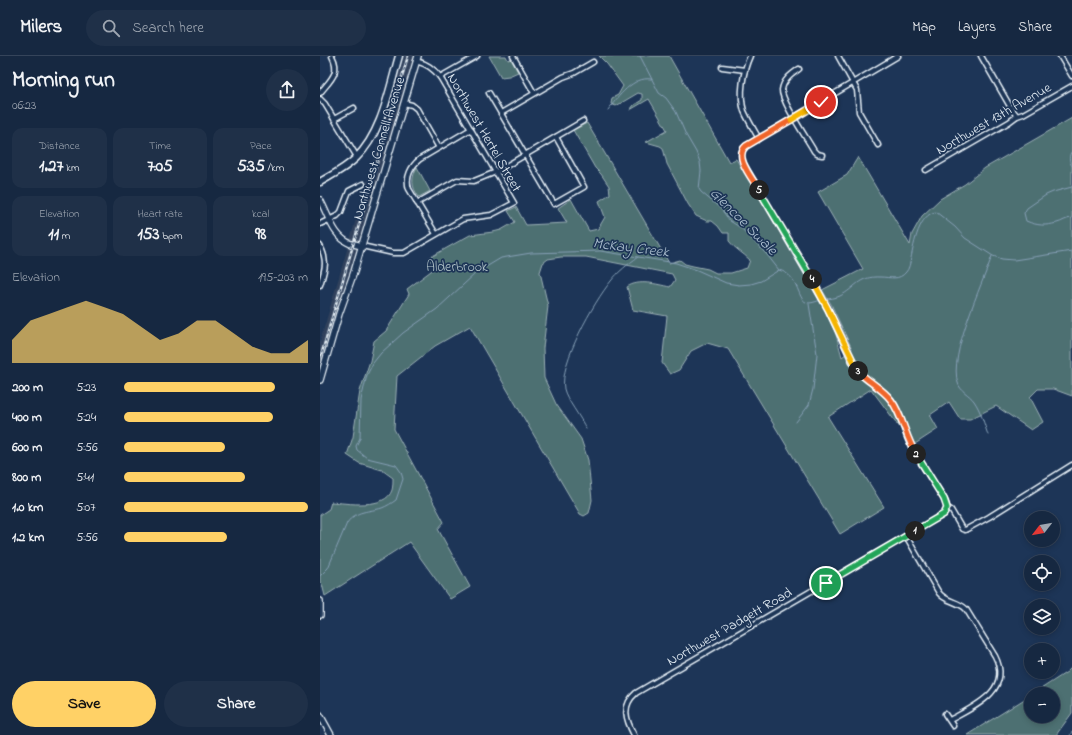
<!DOCTYPE html>
<meta charset="utf-8">
<style>
:root{--surface:#162841;--page:#1f3048;--text:#f1f3f6;--muted:#9ea6b1;--line:#35445a;--accent:#ffd166}
body{margin:0;font-family:"Indie Flower",sans-serif;background:var(--page);color:var(--text);height:100vh;display:flex;flex-direction:column;font-size:15px;white-space:nowrap}
*{box-sizing:border-box;margin:0}
p{font-size:13px;color:var(--muted)}
.icon{flex:none;width:22px;height:22px;fill:none;stroke:currentColor;stroke-width:2;stroke-linecap:round;stroke-linejoin:round}
.map{position:relative;flex:1;overflow:hidden}
.side{display:flex;flex-direction:column;background:var(--surface);width:320px}
.side>*{flex:none}
.needle{width:26px;rotate:239deg}
.controls{position:absolute;left:704px;top:455px;display:grid;gap:8px}
.controls a{display:grid;place-items:center;width:36px;height:36px;border-radius:50%;background:var(--surface);box-shadow:0 2px 6px #0003,0 0 0 1px var(--line);font-size:20px}
.pin{position:absolute;display:grid;place-items:center;width:34px;height:34px;color:#fff;margin:-17px;border:2px solid #fff;border-radius:50%;box-shadow:0 1px 4px #0007}
.km{position:absolute;width:20px;height:20px;margin:-10px;border-radius:50%;background:#222;color:#fff;font-size:11px;line-height:20px;text-align:center}
.round{display:grid;place-items:center;flex:none;width:42px;height:42px;border-radius:21px;background:var(--page)}
.summary{display:flex;align-items:center;justify-content:space-between;height:68px;padding:0 12px}
h1{font-size:22px;font-weight:700;line-height:30px}
.figures{display:grid;grid-template-columns:repeat(3,1fr);gap:6px;height:68px;padding:4px 12px}
.figures div{display:grid;align-content:center;border-radius:10px;background:var(--page);text-align:center}
.figures b{font-size:17px;font-weight:700}
.figures small{font-size:11px;font-weight:400}
.figures p{font-size:11px}
.chart{height:112px;padding:8px 12px}
.chart p{display:flex;justify-content:space-between}
.chart svg{width:100%;height:72px;margin-top:4px;fill:var(--accent);opacity:.7}
.button{display:flex;gap:8px;margin-top:auto;padding:8px 12px}
.button a{flex:1;height:46px;border-radius:24px;background:var(--accent);color:#111;font-size:16px;font-weight:700;line-height:46px;text-align:center}
.button a+a{background:var(--page);color:var(--text)}
ul{padding:0 12px;list-style:none;font-size:13px}
li{display:grid;grid-template-columns:64px 48px 1fr;align-items:center;height:30px}
li i{height:10px;border-radius:5px;background:var(--accent)}
header{display:flex;align-items:center;gap:24px;box-sizing:border-box;height:56px;padding:0 20px;background:var(--surface);border-bottom:1px solid var(--line)}
header strong{font-size:19px}
nav{display:flex;gap:22px;margin-inline-start:auto;font-size:14px}
.search{width:280px;height:36px;background:var(--page);display:flex;align-items:center;gap:10px;box-sizing:border-box;padding:0 14px;border-radius:22px;color:var(--muted);font-size:15px}
main{display:flex;flex:1;min-height:0}
.map>svg:first-child{display:block}
.built{fill:#31435d}
.green{fill:#4e7072;stroke:#9bb0b5}
.lines{fill:none;stroke-linecap:round;stroke-linejoin:round}
.stream{stroke:#86a0b7;stroke-width:1}
.street-casing{stroke:#e8f1f8;stroke-width:7}
.secondary-casing{stroke:#e8f1f8;stroke-width:8}
.primary-casing{stroke:#e8f1f8;stroke-width:9}
.street{stroke:#1d3557;stroke-width:4}
.secondary{stroke:#1d3557;stroke-width:5.5}
.primary{stroke:#1d3557;stroke-width:6}
.rail-casing{stroke:#e8f1f8;stroke-width:2.5}
.rail{stroke:#1d3557;stroke-width:1;stroke-dasharray:3;stroke-linecap:butt}
.split-1-casing{stroke:#fff;stroke-width:8}
.split-2-casing{stroke:#fff;stroke-width:8}
.split-3-casing{stroke:#fff;stroke-width:8}
.split-4-casing{stroke:#fff;stroke-width:8}
.split-5-casing{stroke:#fff;stroke-width:8}
.split-6-casing{stroke:#fff;stroke-width:8}
.split-7-casing{stroke:#fff;stroke-width:8}
.split-1{stroke:#22a559;stroke-width:5}
.split-2{stroke:#22a559;stroke-width:5}
.split-3{stroke:#f0652b;stroke-width:5}
.split-4{stroke:#f5b400;stroke-width:5}
.split-5{stroke:#22a559;stroke-width:5}
.split-6{stroke:#f0652b;stroke-width:5}
.split-7{stroke:#f5b400;stroke-width:5}
.labels{text-anchor:middle;stroke-width:3.5;stroke-linejoin:round;paint-order:stroke}
.street-label{font-size:14px;fill:#e8f1f8;stroke:#1d3557}
.park-label{font-size:14px;fill:#b2c4c9;stroke:#1d3557}
.water-label{font-size:15px;font-style:italic;fill:#afc2d2;stroke:#1d3557}
</style>
<header>
<strong>Milers</strong>
<div class="search"><svg class="icon" aria-label="search" viewBox="0 0 24 24"><circle cx="10" cy="10" r="6"/><path d="M15 15l6 6"/></svg>Search here</div>
<nav><a>Map</a><a>Layers</a><a>Share</a></nav>
</header>
<main>
<section class="side">
<div class="summary"><div><h1>Morning run</h1><p>06:23</p></div><a class="round"><svg class="icon" aria-label="share" viewBox="0 0 24 24"><path d="M12 15V3M7 8l5-5 5 5M5 13v7h14v-7"/></svg></a></div>
<div class="figures">
<div><p>Distance</p><b>1.27<small> km</small></b></div>
<div><p>Time</p><b>7:05</b></div>
<div><p>Pace</p><b>5:35<small> /km</small></b></div>
</div>
<div class="figures">
<div><p>Elevation</p><b>11<small> m</small></b></div>
<div><p>Heart rate</p><b>153<small> bpm</small></b></div>
<div><p>kcal</p><b>98</b></div>
</div>
<div class="chart"><p><span>Elevation</span>195–203 m</p>
<svg viewBox="0 0 160 44" preserveAspectRatio="none"><path d="M0 44V30L10 18L20 14L30 10L40 6L50 10L60 14L70 22L80 30L90 26L100 18L110 18L120 26L130 34L140 38L150 38L160 30V44z"/></svg>
</div>
<ul>
<li><b>200 m</b>5:23<i style="width:82%"></i></li>
<li><b>400 m</b>5:24<i style="width:81%"></i></li>
<li><b>600 m</b>5:56<i style="width:55%"></i></li>
<li><b>800 m</b>5:41<i style="width:66%"></i></li>
<li><b>1.0 km</b>5:07<i style="width:100%"></i></li>
<li><b>1.2 km</b>5:56<i style="width:56%"></i></li>
</ul>
<div class="button"><a>Save</a><a>Share</a></div>
</section>
<div class="map">
<svg width="752" height="679" viewBox="0 0 752 679">
<rect width="100%" height="100%" fill="#1d3557"/>
<filter id="ink" filterUnits="userSpaceOnUse"><feTurbulence type="fractalNoise" baseFrequency=".025" numOctaves="2"/><feDisplacementMap in="SourceGraphic" scale="8" xChannelSelector="R" yChannelSelector="G"/><feConvolveMatrix kernelMatrix="1 2 1 2 8 2 1 2 1" color-interpolation-filters="sRGB"/></filter>
<g filter="url(#ink)">
<path class="built" d="M84,0H94L0,321V286Z"/>
<g class="green">
<path d="M169,0H186L188,4L191,3L198,16L189,20L181,21Z"/>
<path d="M279,0H349L409,106L416,103L457,170L503,250L515,275L522,301L532,293L511,248L502,234L543,213L498,136L527,119L538,101L590,189L592,178L602,160L620,143L645,128L665,112L752,62V340L733,333H718L710,341L723,366L711,374L676,350L650,363H640L629,346L610,359L618,373L595,388L578,369L551,333L508,361L564,451L520,478L408,293L387,287L371,295L359,314L350,318L342,307L347,260L313,254L307,231C319,223 336,228 350,231L355,224L352,218L266,201H241L228,203L223,207L220,216L228,250L223,292L224,322L236,348L261,383L268,404L272,444L269,457L264,460L260,458L150,270L115,290L77,320L74,373L124,466L118,473L150,531L130,543L89,486L5,540L2,528L0,526V459L9,453L11,446C26,447 66,454 72,434C73,430 73,426 73,422L62,414L39,407L27,399L33,381L40,335L50,305L54,285L66,275L89,238L87,233L115,212L109,202L150,179L173,176L181,174L195,166L188,155L196,151L206,169L247,167L238,152L251,143L269,175L278,173L285,161L279,145L290,138L289,130L281,118L275,112L253,74L267,67L349,207L360,204L365,208L373,210L388,213L396,217H411L427,212L430,204C423,197 415,193 409,185V177H403L398,170L392,165H387L376,160L368,148L347,108L343,92L340,90L326,86L347,74L329,43L310,54L314,49L322,44V38L318,37L296,50L291,48L292,42L298,39L303,30L287,8Z"/>
<path d="M97,111L110,135L99,141C91,131 91,122 97,111Z"/>
<path d="M752,611V657L736,679H647L711,639V660H733V638H713L747,616Z"/>
</g>
<g class="lines">
<g class="stream">
<path d="M320,0L339,37L346,42L356,56L366,79L376,96L380,106L381,115L379,133L381,136L401,153L410,165L421,172L448,200L459,214"/>
<path d="M288,54C298,41 313,20 331,23"/>
<path d="M752,95C748,99 749,106 752,110"/>
<path d="M752,131L733,136L726,139L707,152L704,157L706,165C718,170 725,170 737,167C742,166 746,162 752,162"/>
<path d="M505,243C509,243 516,242 520,240C536,232 538,220 560,221C570,221 579,225 586,216C589,213 590,207 591,202C594,188 599,158 616,156L635,171L645,182L673,200L682,203L694,204L752,195"/>
<path d="M476,366L489,349L493,333L497,298L489,248"/>
<path d="M266,373C261,361 246,343 244,333C239,307 274,246 291,225C298,216 308,208 318,201"/>
<path d="M668,379C664,368 661,355 654,345C649,338 640,335 638,327C628,300 662,229 672,200"/>
<path d="M0,520L8,512L27,467C36,454 49,456 62,452C67,450 72,447 76,444L83,423L81,416L76,409L47,402L37,394L36,390L40,382L41,344L47,319L53,307L61,297L83,277L117,253L156,217L181,202L211,197L280,195L356,207L377,214L406,227L419,229L431,228L441,225L459,214C481,220 476,246 489,247C493,247 497,245 501,244"/>
<path d="M750,679L752,676"/>
</g>
<defs>
<g id="street">
<path d="M193,0L214,37"/>
<path d="M430,0C423,15 419,39 424,55C428,64 434,74 439,83"/>
<path d="M518,0L537,34L539,56L558,89"/>
<path d="M661,0L691,52L697,60"/>
<path d="M740,0L752,20"/>
<path d="M402,11L425,14"/>
<path d="M479,13C472,18 463,24 462,34C461,45 488,84 494,95L497,98L502,99"/>
<path d="M120,21L157,0"/>
<path d="M0,37C10,24 21,17 12,0"/>
<path d="M169,37L234,148L264,131L236,81"/>
<path d="M0,43L5,48L37,101"/>
<path d="M84,47L92,49L97,53L119,92"/>
<path d="M181,57L243,21L254,17L273,6"/>
<path d="M14,63L34,52"/>
<path d="M606,114L689,66L697,60L703,58L752,30"/>
<path d="M97,147L137,124L154,125L176,116L263,65"/>
<path d="M0,168L17,160L21,156L29,135L43,128"/>
<path d="M116,178L89,133C85,122 91,110 100,103L151,73"/>
<path d="M0,190C8,205 5,213 0,229"/>
<path d="M42,190L73,197H84L143,163L171,159L194,147L120,21C113,12 107,8 96,5"/>
<path d="M627,452L631,454L642,473L645,474L647,473L669,461L752,409"/>
<path d="M586,480L619,537C626,546 638,545 646,553L675,600C693,635 653,651 630,664"/>
<path d="M625,658L633,670"/>
<path d="M314,679C306,664 301,650 316,637L586,480L624,458C629,453 627,448 624,443C613,425 601,408 591,390C583,375 582,359 572,345C562,331 545,326 535,312L508,253L425,110C421,103 419,96 426,90L578,0"/>
</g>
<g id="secondary">
<path d="M0,144C9,160 13,181 31,188H34L42,190"/>
<path d="M0,324L19,258L34,216L98,0"/>
<path d="M0,545V559"/>
<path d="M0,659L11,679"/>
</g>
<path id="primary" d="M0,126C12,119 26,112 36,102C62,77 69,34 79,0"/>
</defs>
<use href="#street" class="street-casing"/>
<use href="#secondary" class="secondary-casing"/>
<use href="#primary" class="primary-casing"/>
<use href="#street" class="street"/>
<use href="#secondary" class="secondary"/>
<use href="#primary" class="primary"/>
<defs>
<path id="rail" d="M0,303L88,0"/>
</defs>
<use href="#rail" class="rail-casing"/>
<use href="#rail" class="rail"/>
</g>
</g>
<g class="lines" filter="url(#ink)">
<defs>
<path id="split-1" d="M506,527L595,475"/>
<path id="split-2" d="M595,475L624,458L627,452L624,443L596,398"/>
<path id="split-3" d="M538,315C548,326 562,332 571,344C583,360 585,380 596,398"/>
<path id="split-4" d="M492,223L508,253L538,315"/>
<path id="split-5" d="M439,134L492,223"/>
<path id="split-6" d="M439,134C433,123 413,101 426,90L471,64"/>
<path id="split-7" d="M471,64L501,46"/>
</defs>
<use href="#split-1" class="split-1-casing"/>
<use href="#split-2" class="split-2-casing"/>
<use href="#split-3" class="split-3-casing"/>
<use href="#split-4" class="split-4-casing"/>
<use href="#split-5" class="split-5-casing"/>
<use href="#split-6" class="split-6-casing"/>
<use href="#split-7" class="split-7-casing"/>
<use href="#split-1" class="split-1"/>
<use href="#split-2" class="split-2"/>
<use href="#split-3" class="split-3"/>
<use href="#split-4" class="split-4"/>
<use href="#split-5" class="split-5"/>
<use href="#split-6" class="split-6"/>
<use href="#split-7" class="split-7"/>
</g>
<g class="labels">
<g class="street-label">
<text transform="translate(673 62) rotate(-30)" y="5">Northwest 13th Avenue</text>
<text transform="translate(165 76) rotate(60)" y="5">Northwest Hertel Street</text>
<text transform="translate(58 92) rotate(-73)" y="5">Northwest Connell Avenue</text>
<text transform="translate(409 570) rotate(-30)" y="5">Northwest Padgett Road</text>
</g>
<g class="park-label">
<text x="137" y="215">Alderbrook</text>
</g>
<g class="water-label">
<text transform="translate(424 165) rotate(45)" y="5">Glencoe Swale</text>
<text transform="translate(311 191) rotate(7)" y="5">McKay Creek</text>
</g>
</g>
</svg>
<div class="controls">
<a><svg class="needle" viewBox="-14 -14 28 28"><path d="M0-13l5 13h-10z" fill="#e53935"/><path d="M0 13l5-13h-10z" fill="#9ea6b1"/></svg></a>
<a><svg class="icon" aria-label="locate" viewBox="0 0 24 24"><circle cx="12" cy="12" r="6"/><path d="M12 2v4M12 18v4M2 12h4M18 12h4"/></svg></a>
<a><svg class="icon" aria-label="layers" viewBox="0 0 24 24"><path d="M12 4l9 5-9 5-9-5zM3 14l9 5 9-5"/></svg></a>
<a>+</a>
<a>−</a>
</div>
<div class="pin" style="left:506px;top:527px;background:#1e9e55"><svg class="icon" aria-label="arrive" viewBox="0 0 24 24"><path d="M6 21V4h12l-3 4 3 4H6"/></svg></div>
<div class="pin" style="left:501px;top:46px;background:#d93025"><svg class="icon" aria-label="check" viewBox="0 0 24 24"><path d="M5 12l5 5 9-10"/></svg></div>
<b class="km" style="left:595px;top:475px">1</b>
<b class="km" style="left:596px;top:398px">2</b>
<b class="km" style="left:538px;top:315px">3</b>
<b class="km" style="left:492px;top:223px">4</b>
<b class="km" style="left:439px;top:134px">5</b>
</div>
</main>
